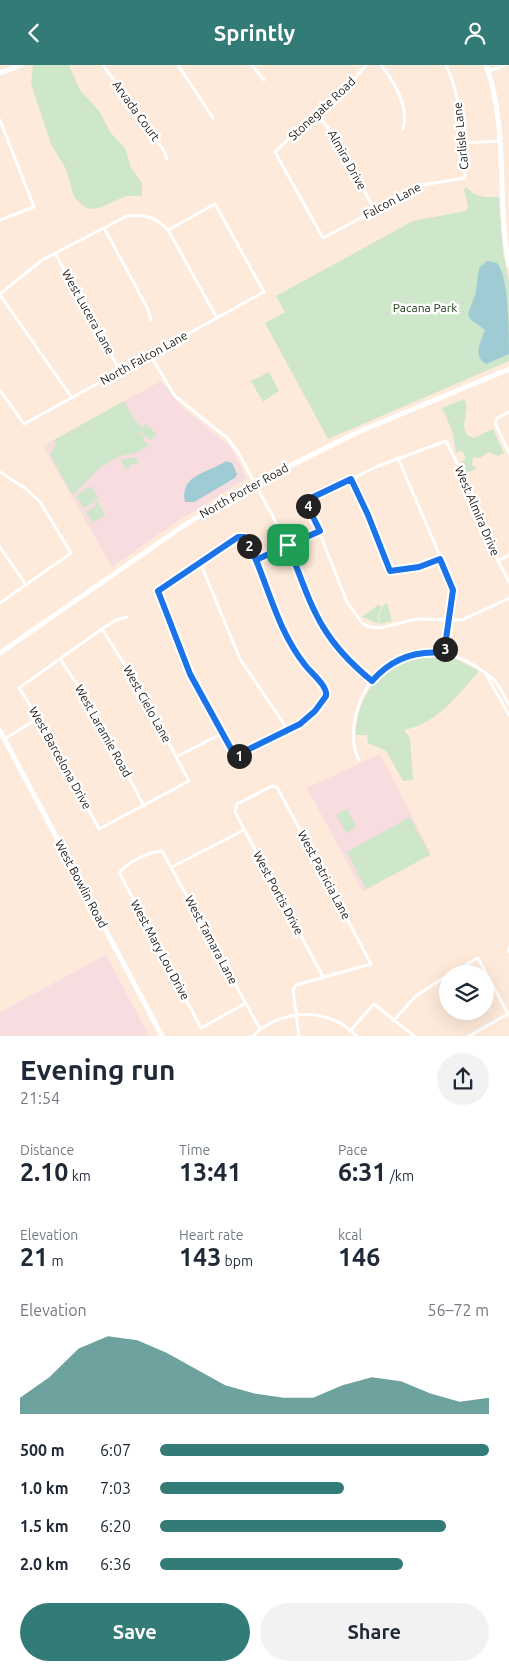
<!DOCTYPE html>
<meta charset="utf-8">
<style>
:root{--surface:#fff;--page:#f2f2f3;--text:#1f2937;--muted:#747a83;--accent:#327b76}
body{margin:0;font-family:Ubuntu,sans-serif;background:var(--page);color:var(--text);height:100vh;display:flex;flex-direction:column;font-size:19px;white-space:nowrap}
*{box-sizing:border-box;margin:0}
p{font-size:16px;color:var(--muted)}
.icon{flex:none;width:28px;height:28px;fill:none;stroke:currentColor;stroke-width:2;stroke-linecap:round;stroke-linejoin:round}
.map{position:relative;height:971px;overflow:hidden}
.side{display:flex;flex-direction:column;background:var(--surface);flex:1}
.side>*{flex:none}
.fabs{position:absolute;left:439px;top:900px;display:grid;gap:10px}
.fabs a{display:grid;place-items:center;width:55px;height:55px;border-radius:50%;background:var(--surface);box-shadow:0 5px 20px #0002;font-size:25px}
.pin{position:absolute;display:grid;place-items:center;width:42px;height:42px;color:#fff;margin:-21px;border-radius:10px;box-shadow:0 2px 8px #0006}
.km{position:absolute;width:25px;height:25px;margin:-12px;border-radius:50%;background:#222;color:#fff;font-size:14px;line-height:25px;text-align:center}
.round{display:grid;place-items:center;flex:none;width:52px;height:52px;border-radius:26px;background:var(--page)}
.headline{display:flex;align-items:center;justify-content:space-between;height:85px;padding:0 20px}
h1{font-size:28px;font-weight:700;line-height:38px}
.stats{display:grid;grid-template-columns:repeat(3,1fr);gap:8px;height:85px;padding:5px 20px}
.stats div{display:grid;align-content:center}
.stats b{font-size:25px;font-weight:700}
.stats small{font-size:14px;font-weight:400}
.stats p{font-size:14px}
.chart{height:140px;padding:10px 20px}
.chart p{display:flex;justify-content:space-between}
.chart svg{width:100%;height:90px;margin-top:5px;fill:var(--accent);opacity:.7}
.button{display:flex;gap:10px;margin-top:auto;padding:10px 20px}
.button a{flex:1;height:58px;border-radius:30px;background:var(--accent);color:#fff;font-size:20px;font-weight:700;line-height:58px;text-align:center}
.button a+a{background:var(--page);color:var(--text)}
ul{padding:0 20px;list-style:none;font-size:16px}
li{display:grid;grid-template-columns:80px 60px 1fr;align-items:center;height:38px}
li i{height:12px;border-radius:6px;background:var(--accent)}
header{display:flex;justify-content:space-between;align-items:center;height:65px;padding:0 20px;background:var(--accent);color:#fff;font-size:22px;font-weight:700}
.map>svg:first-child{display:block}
.education{fill:#f7dce0}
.green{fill:#cee6c9}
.water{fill:#9fcbd5}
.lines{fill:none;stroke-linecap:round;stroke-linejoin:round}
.street{stroke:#fff;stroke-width:3}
.secondary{stroke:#fff;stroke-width:5}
.route-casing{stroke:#fff;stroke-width:10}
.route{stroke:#1a73e8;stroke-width:6}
.labels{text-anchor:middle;stroke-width:5;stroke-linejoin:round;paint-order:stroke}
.street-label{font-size:12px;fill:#211a14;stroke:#fff}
.park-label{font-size:12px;fill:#14370d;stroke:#fff}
</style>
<header><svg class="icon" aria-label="back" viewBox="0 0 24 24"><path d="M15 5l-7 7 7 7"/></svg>Sprintly<svg class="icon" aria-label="person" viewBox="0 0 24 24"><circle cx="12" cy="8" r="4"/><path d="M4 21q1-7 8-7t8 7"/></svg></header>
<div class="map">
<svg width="509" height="971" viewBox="0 0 509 971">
<rect width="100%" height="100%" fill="#feeada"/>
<g class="education">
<path d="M161,316L180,340L231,383L247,413L175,458L112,502L43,381Z"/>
<path d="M380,689L431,789L363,827L307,723Z"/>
<path d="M106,890L149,971H0V947Z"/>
</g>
<g class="green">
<path d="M33,0H69L80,25L100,47L110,67L125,83L131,103L142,118V131H126L99,143L90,144L83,141L74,132L66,104L51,79L31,19Z"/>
<path d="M466,122C476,133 485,132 499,132L503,187L509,216V296L328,374L265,258L285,247L276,231L413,156L466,146L468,141L464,125Z"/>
<path d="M269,307L279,326L263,337L251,316Z"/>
<path d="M464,334C472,345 459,357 467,370L474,373L493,364L504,388L498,391L488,387L480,393L473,392L472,400L476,403L467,408L461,397L466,393L462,386L456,387L452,365L442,343Z"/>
<path d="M124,336L136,357L143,362L139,367L145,372L143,375L149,380L138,387L117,392L100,402L75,428H71L50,389L56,379L54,375Z"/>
<path d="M145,359L157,369L151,375L140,366Z"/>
<path d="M135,392L138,399H133L128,402L129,406L126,405L121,395Z"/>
<path d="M91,421L99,433L84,443L76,431Z"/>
<path d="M97,436L105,450L92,458L86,447L96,441L94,437Z"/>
<path d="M385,538L388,540L392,556L380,559L379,549Z"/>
<path d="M378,540L382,541L378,549L379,559L362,552Z"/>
<path d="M426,590L454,593L479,606C457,631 438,658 404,665L410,673L413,715L403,716L386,686L368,678L367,670H356C356,627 385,597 426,590Z"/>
<path d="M347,744L356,762L346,768L336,750Z"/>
<path d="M410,752L430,790L366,824L347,787Z"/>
</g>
<g class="water">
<path d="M487,196L497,198C509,211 509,269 509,289L486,299C472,290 481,277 485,265L470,254L468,249L476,227L479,203Z"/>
<path d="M226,396L232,398L237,409L235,413L194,437H185C179,409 211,407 226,396Z"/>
</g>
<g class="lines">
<g class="street">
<path d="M103,0L163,84L167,94"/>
<path d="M178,0L213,53"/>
<path d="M252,0L264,15"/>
<path d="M366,0L351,18L316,47L275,87L323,173L422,120L465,113C463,74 463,36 446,0"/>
<path d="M381,0C394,16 410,43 403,64"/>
<path d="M488,6L505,0"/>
<path d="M316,47L331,67L375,145"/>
<path d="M0,55L34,142L0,155"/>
<path d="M463,78L499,76"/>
<path d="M104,163L148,244L151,255"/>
<path d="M55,188L120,306"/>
<path d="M0,229L42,195L127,151C145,149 156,152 168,165L217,253"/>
<path d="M0,230L72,333"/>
<path d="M150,290L175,331L227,373L238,387L288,480L307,532L322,563L343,590L372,616"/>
<path d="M0,325L24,359L264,227L215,139L168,165"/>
<path d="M509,347L497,353L495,358L509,388"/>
<path d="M398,393L452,519L453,531L444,588"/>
<path d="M0,407L26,424L40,437L71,488L0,538"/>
<path d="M351,413L368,450L390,506L419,502L440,495"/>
<path d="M238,472H244L247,477L286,572L306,602L327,627C323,648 256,688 235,691L190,609L158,526Z"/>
<path d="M0,482L26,520"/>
<path d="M255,495L320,467"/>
<path d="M498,496L509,490"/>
<path d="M200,497L240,594L288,665"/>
<path d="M509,517L485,470L462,408L446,376L378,401L307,436L347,537L362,558L370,562L380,563L417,554L462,555L509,533"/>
<path d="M102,564L139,622L189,716L99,764L50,671L19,623L102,564L116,555L127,552"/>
<path d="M60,594L87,634L144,741"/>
<path d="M486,609L509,650"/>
<path d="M4,674L39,653"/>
<path d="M176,692L221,669"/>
<path d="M359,695C352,682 352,664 356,650C370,588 435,569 484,607C487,610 490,611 493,614C500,621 504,631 509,640"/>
<path d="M172,802L244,765"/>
<path d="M509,883V887"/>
<path d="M450,909L478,893L508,949"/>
<path d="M244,939L201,963L122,813L120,807C128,797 150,786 162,786L260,964"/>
<path d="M393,956L417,930L448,910"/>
<path d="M350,966L374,939L414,971"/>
<path d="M253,971C275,949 310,943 338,957C345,960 351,966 357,971"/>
<path d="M299,971L293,925L296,920L371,899L277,722L272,721L237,739L235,747L323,912"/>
<path d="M469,971L508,949"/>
</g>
<g class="secondary">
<path d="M486,0C509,63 496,135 509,200"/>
<path d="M0,8L21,0"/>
<path d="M0,588L186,459L255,418L356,368L509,304"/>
<path d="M0,666L162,971"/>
</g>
</g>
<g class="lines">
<defs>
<path id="route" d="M288,480L256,495C271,532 280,568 305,600C311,608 328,621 326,631L315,646L300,659L235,691L190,609L158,526L238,472H244L256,495L288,480C312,541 318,572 372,616C391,594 415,585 444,588L453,525L440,494L419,502L390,506L368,450L351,414L309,434L308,442L320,466L288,480"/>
</defs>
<use href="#route" class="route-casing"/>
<use href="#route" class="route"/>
</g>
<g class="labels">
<g class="street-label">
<text transform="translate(322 44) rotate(-43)" y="4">Stonegate Road</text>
<text transform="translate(136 46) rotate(54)" y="4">Arvada Court</text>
<text transform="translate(461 71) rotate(-96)" y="4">Carlisle Lane</text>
<text transform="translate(347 95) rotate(61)" y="4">Almira Drive</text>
<text transform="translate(392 136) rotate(-28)" y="4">Falcon Lane</text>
<text transform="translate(88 247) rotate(61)" y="4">West Lucera Lane</text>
<text transform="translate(144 293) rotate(-29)" y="4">North Falcon Lane</text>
<text transform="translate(244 426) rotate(-29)" y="4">North Porter Road</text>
<text transform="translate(477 446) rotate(67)" y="4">West Almira Drive</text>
<text transform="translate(147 639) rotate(61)" y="4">West Cielo Lane</text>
<text transform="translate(103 666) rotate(61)" y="4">West Laramie Road</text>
<text transform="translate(60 693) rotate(61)" y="4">West Barcelona Drive</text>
<text transform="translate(324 810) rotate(62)" y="4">West Patricia Lane</text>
<text transform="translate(81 819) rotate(62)" y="4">West Bowlin Road</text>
<text transform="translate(278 828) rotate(62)" y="4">West Portis Drive</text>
<text transform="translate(211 875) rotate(62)" y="4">West Tamara Lane</text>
<text transform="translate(160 885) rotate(62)" y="4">West Mary Lou Drive</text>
</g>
<g class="park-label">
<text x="425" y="247">Pacana Park</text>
</g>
</g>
</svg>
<div class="fabs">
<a><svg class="icon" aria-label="layers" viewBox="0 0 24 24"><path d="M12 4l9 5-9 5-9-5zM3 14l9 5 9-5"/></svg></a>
</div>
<div class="pin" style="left:288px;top:480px;background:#1e9e55"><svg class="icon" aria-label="arrive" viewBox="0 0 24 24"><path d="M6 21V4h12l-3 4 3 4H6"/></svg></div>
<b class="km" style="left:239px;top:691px">1</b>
<b class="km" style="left:249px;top:481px">2</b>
<b class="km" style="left:445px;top:584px">3</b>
<b class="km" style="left:308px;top:441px">4</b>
</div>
<section class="side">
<div class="headline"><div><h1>Evening run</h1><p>21:54</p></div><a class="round"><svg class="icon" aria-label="share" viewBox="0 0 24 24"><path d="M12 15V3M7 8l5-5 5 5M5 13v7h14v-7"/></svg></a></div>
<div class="stats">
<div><p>Distance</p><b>2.10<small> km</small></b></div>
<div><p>Time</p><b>13:41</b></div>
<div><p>Pace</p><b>6:31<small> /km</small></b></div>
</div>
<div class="stats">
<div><p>Elevation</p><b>21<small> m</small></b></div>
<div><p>Heart rate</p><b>143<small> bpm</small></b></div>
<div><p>kcal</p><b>146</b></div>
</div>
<div class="chart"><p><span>Elevation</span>56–72 m</p>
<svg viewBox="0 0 160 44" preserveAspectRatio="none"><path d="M0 44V36L10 26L20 12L30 6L40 8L50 14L60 22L70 30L80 34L90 36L100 36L110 30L120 26L130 28L140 34L150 38L160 36V44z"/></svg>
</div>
<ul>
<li><b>500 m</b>6:07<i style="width:100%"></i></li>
<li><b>1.0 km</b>7:03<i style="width:56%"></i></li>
<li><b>1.5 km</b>6:20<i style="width:87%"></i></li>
<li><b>2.0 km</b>6:36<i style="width:74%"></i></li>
</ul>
<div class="button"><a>Save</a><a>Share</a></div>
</section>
